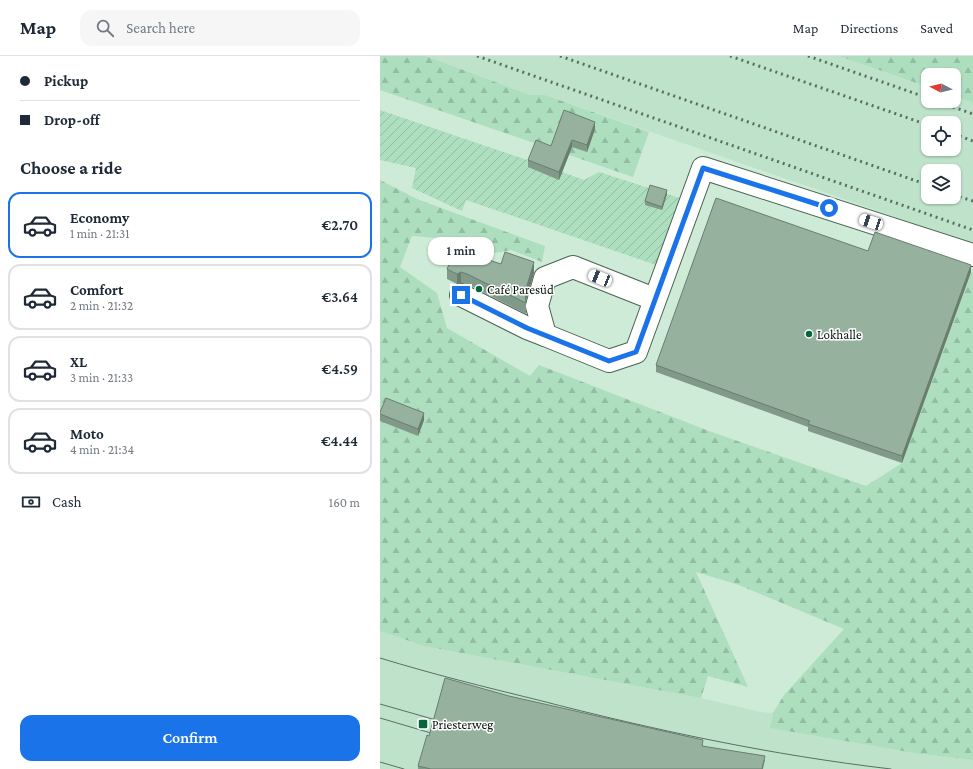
<!DOCTYPE html>
<html lang="en">
<head>
<meta charset="utf-8">
<style>
  body { margin:0; font-family:"Crimson Pro",serif; background:#f6f6f7; color:#1f2937; height:100vh; display:flex; flex-direction:column; font-size:15px; white-space:nowrap }
  * { box-sizing:border-box; margin:0 }
  p { font-size:13px; color:#747a83 }
  .icon { flex:none; width:22px; height:22px; fill:none; stroke:currentColor; stroke-width:2; stroke-linecap:round; stroke-linejoin:round }
  .map { position:relative; flex:1; overflow:hidden }
  .drawer { display:flex; flex-direction:column; background:#fff; width:380px }
  .drawer>* { flex:none }
  .banner { display:grid; align-content:center; height:88px; padding:0 20px; background:#fff }
  .needle { width:26px; rotate:277deg }
  .fabs { position:absolute; left:541px; top:12px; display:grid; gap:8px }
  .fabs a { display:grid; place-items:center; width:40px; height:40px; border-radius:8px; background:#fff; box-shadow:0 1px 3px #0004; font-size:20px }
  .end { position:absolute; width:18px; height:18px; margin:-9px; border:5px solid #1a73e8; background:#fff; box-shadow:0 0 0 2px #fff }
  .from { border-radius:50% }
  .bubble { position:absolute; height:28px; border-radius:12px; background:#fff; box-shadow:0 1px 3px #0004; font-size:13px; font-weight:600; line-height:28px; text-align:center }
  .car { position:absolute; width:12px; height:24px; margin:-12px -6px; border-radius:5px; box-shadow:0 0 3px 1px #0007; background:linear-gradient(#fff 24%,#345 0 40%,#fff 0 76%,#345 0 86%,#fff 0) }
  .banner b { display:flex; align-items:center; gap:14px; height:38px; font-size:15px }
  .banner b+b { border-top:1px solid #e0e1e3 }
  .banner i { width:10px; height:10px; background:#1f2937 }
  ul { padding:0; list-style:none }
  li { display:flex; align-items:center; gap:12px; height:66px; margin:0 8px 6px; padding:0 12px; border:2px solid #e0e1e3; border-radius:12px }
  li div { flex:1 }
  li b { display:block; font-size:15px }
  li em { font-style:normal; font-weight:600 }
  li.selected { border-color:#1a73e8 }
  li>.icon { width:36px; height:36px; stroke-width:1.5 }
  h2 { padding:0 20px; font-size:18px; line-height:48px }
  .pay { display:flex; align-items:center; gap:10px; height:44px; padding:0 20px; font-size:15px }
  .pay p { margin-inline-start:auto }
  .primary-button { display:flex; gap:8px; margin-top:auto; padding:8px 20px }
  .primary-button a { flex:1; height:46px; border-radius:12px; background:#1a73e8; color:#fff; font-size:16px; font-weight:600; line-height:46px; text-align:center }
  header { display:flex; align-items:center; gap:24px; box-sizing:border-box; height:56px; padding:0 20px; background:#fff; border-bottom:1px solid #e0e1e3 }
  header strong { font-size:19px }
  nav { display:flex; gap:22px; margin-inline-start:auto; font-size:14px }
  .search { width:280px; height:36px; background:#f6f6f7; display:flex; align-items:center; gap:10px; box-sizing:border-box; padding:0 14px; border-radius:12px; color:#747a83; font-size:15px }
  main { display:flex; flex:1; min-height:0 }
  .map>svg:first-child { display:block }
  .built { fill:#bee2ca; fill-rule:evenodd }
  .forest { fill:url(#forest-firs) }
  .garden { fill:url(#garden-furrows) }
  .lines { fill:none; stroke-linecap:round; stroke-linejoin:round }
  .minor-casing { stroke:#496352; stroke-width:24 }
  .minor { stroke:#fff; stroke-width:22 }
  .tram { stroke:#5c6e62; stroke-width:1 }
  .rail { stroke:#5c6e62; stroke-width:3; stroke-dasharray:2 4; stroke-linecap:butt }
  .wall { fill:#819989 }
  .shaded-wall { fill:#697d6f }
  .building { fill:#96b29f; stroke:#697d6f }
  .route { stroke:#1a73e8; stroke-width:5 }
  .poi-dot { fill:#04673c; stroke:#fff; stroke-width:1.5 }
  .labels { text-anchor:middle; dominant-baseline:central; stroke-width:3; stroke-linejoin:round; paint-order:stroke }
  .poi-label { font-size:13px; fill:#08120c; stroke:#fff; text-anchor:start }
</style>
</head>
<body>
<header>
<strong>Map</strong>
<div class="search"><svg class="icon" aria-label="search" viewBox="0 0 24 24"><circle cx="10" cy="10" r="6"/><path d="M15 15l6 6"/></svg>Search here</div>
<nav><a>Map</a><a>Directions</a><a>Saved</a></nav>
</header>
<main>
<section class="drawer">
<div class="banner">
<b><i class="from"></i>Pickup</b>
<b><i></i>Drop-off</b>
</div>
<h2>Choose a ride</h2>
<ul>
<li class="selected"><svg class="icon" aria-label="car" viewBox="0 0 24 24"><path d="M5 17H2v-5l4-1 3-4h7l3 4 3 1v5h-3M9 17h6M6 11h13"/><circle cx="7" cy="17" r="2"/><circle cx="17" cy="17" r="2"/></svg><div><b>Economy</b><p>1 min · 21:31</p></div><em>€2.70</em></li>
<li><svg class="icon" aria-label="car" viewBox="0 0 24 24"><path d="M5 17H2v-5l4-1 3-4h7l3 4 3 1v5h-3M9 17h6M6 11h13"/><circle cx="7" cy="17" r="2"/><circle cx="17" cy="17" r="2"/></svg><div><b>Comfort</b><p>2 min · 21:32</p></div><em>€3.64</em></li>
<li><svg class="icon" aria-label="car" viewBox="0 0 24 24"><path d="M5 17H2v-5l4-1 3-4h7l3 4 3 1v5h-3M9 17h6M6 11h13"/><circle cx="7" cy="17" r="2"/><circle cx="17" cy="17" r="2"/></svg><div><b>XL</b><p>3 min · 21:33</p></div><em>€4.59</em></li>
<li><svg class="icon" aria-label="car" viewBox="0 0 24 24"><path d="M5 17H2v-5l4-1 3-4h7l3 4 3 1v5h-3M9 17h6M6 11h13"/><circle cx="7" cy="17" r="2"/><circle cx="17" cy="17" r="2"/></svg><div><b>Moto</b><p>4 min · 21:34</p></div><em>€4.44</em></li>
</ul>
<div class="pay"><svg class="icon" aria-label="cash" viewBox="0 0 24 24"><path d="M3 7h18v10H3z"/><circle cx="12" cy="12" r="2"/></svg>Cash<p>160 m</p></div>
<div class="primary-button"><a>Confirm</a></div>
</section>
<div class="map">
<svg width="593" height="713" viewBox="0 0 593 713">
  <defs>
    <pattern id="forest-firs" width="22" height="20" patternUnits="userSpaceOnUse"><rect width="22" height="20" fill="#addebe"/><path d="M5 1l3.5 6h-7zM16 11l3.5 6h-7z" fill="#93bda2"/></pattern>
    <pattern id="garden-furrows" width="10" height="10" patternUnits="userSpaceOnUse"><rect width="10" height="10" fill="#addebe"/><path d="M-1 1l2-2M0 10L10 0M9 11l2-2" fill="none" stroke="#93bda2"/></pattern>
  </defs>
  <rect width="100%" height="100%" fill="#ceebd7"/>
  <g class="built">
    <path d="M46,0H459L548,31V45H574V40L593,47V188L165,39H150ZM548,67H574V93H548ZM548,115H574V141H548Z"/>
    <path d="M0,575L44,590L321,642L380,656L393,657L390,672L540,698L593,704V713H0Z"/>
  </g>
  <g class="forest">
    <path d="M0,0H46L150,39H165L269,76L253,121L0,34Z"/>
    <path d="M459,0H593V47L574,40V19H548V31Z"/>
    <path d="M0,124L37,143L165,190L162,206L131,194L108,198L57,182L32,180L20,211L57,237L67,272L150,320L159,309L329,375L486,430L522,407L591,216L593,217V704L540,698L390,672L393,657L404,639L464,573L359,529L316,516L368,631L328,620L321,642L44,590L0,575Z"/>
  </g>
  <path class="garden" d="M0,54L150,105L156,91L187,104L182,116L204,124L219,116L303,143L279,210L86,144L82,155L32,132L36,112L0,104Z"/>
  <g class="lines">
    <defs>
      <g id="minor">
        <path d="M81,239L147,272L165,279"/>
        <path d="M274,243L193,211L165,222L157,250L165,279L229,305L256,296L323,112L593,199"/>
      </g>
    </defs>
    <use href="#minor" class="minor-casing"/>
    <use href="#minor" class="minor"/>
    <g class="tram">
      <path d="M0,602C52,618 105,631 158,644C274,674 391,699 511,713"/>
      <path d="M0,648L63,666"/>
      <path d="M0,662L61,680"/>
      <path d="M0,706L24,713"/>
    </g>
    <g class="rail">
      <path d="M97,0L593,174"/>
      <path d="M180,0L548,129"/>
      <path d="M350,0L548,69"/>
      <path d="M428,0L548,42"/>
      <path d="M556,45L593,58"/>
      <path d="M574,78L593,85"/>
      <path d="M574,139L593,145"/>
    </g>
  </g>
  <g class="wall">
    <path d="M215,73L207,96L192,91L179,124L148,111V104L171,90Z"/>
    <path d="M287,138L282,154L265,149V145Z"/>
    <path d="M488,195L591,216L522,407L428,375V371L276,316V309Z"/>
    <path d="M121,208L154,217L146,244V258L87,228L81,227L77,228L67,223V213Z"/>
    <path d="M0,356L44,364L38,380L0,365Z"/>
    <path d="M129,640L323,688L322,690L385,704L383,713H38V710L49,680Z"/>
  </g>
  <g class="shaded-wall">
    <path d="M215,66V73L207,96V89Z"/>
    <path d="M192,84V91L179,124V116Z"/>
    <path d="M287,134V138L282,154V151Z"/>
    <path d="M154,206V217L145,247V236Z"/>
    <path d="M591,209V216L522,407V400Z"/>
    <path d="M81,216V227L77,228V218Z"/>
    <path d="M44,357V364L38,380V373Z"/>
  </g>
  <g class="building">
    <path d="M184,54L215,66L207,89L192,84L179,116L148,104L156,84L171,90Z"/>
    <path d="M270,129L287,134L282,151L265,145Z"/>
    <path d="M336,142L488,195L495,176L591,209L522,400L428,368L430,365L276,309Z"/>
    <path d="M76,193L121,208L125,196L154,206L145,236L146,247L87,218L81,216L77,218L67,213Z"/>
    <path d="M6,342L44,357L38,373L0,358V356Z"/>
    <path d="M65,622L129,640L323,684L322,690L385,700L382,713H51L38,710L47,679L49,680Z"/>
  </g>
  <g class="lines">
    <path class="route" d="M81,239L147,272L229,305L256,296L323,112L449,152"/>
  </g>
  <g class="poi-dot">
    <circle cx="99" cy="233" r="4"/>
    <circle cx="429" cy="278" r="4"/>
    <rect x="38" y="663" width="10" height="10" rx="2"/>
  </g>
  <g class="labels">
    <g class="poi-label">
      <text x="107" y="233">Café Paresüd</text>
      <text x="437" y="278">Lokhalle</text>
      <text x="52" y="668">Priesterweg</text>
    </g>
  </g>
</svg>
<div class="fabs">
<a><svg class="needle" viewBox="-14 -14 28 28"><path d="M0-13l5 13h-10z" fill="#e53935"/><path d="M0 13l5-13h-10z" fill="#747a83"/></svg></a>
<a><svg class="icon" aria-label="locate" viewBox="0 0 24 24"><circle cx="12" cy="12" r="6"/><path d="M12 2v4M12 18v4M2 12h4M18 12h4"/></svg></a>
<a><svg class="icon" aria-label="layers" viewBox="0 0 24 24"><path d="M12 4l9 5-9 5-9-5zM3 14l9 5 9-5"/></svg></a>
</div>
<i class="end from" style="left:449px;top:152px"></i>
<i class="end" style="left:81px;top:239px"></i>
<div class="bubble" style="left:48px;top:181px;width:66px">1 min</div>
<i class="car" style="left:491px;top:166px;rotate:288deg"></i>
<i class="car" style="left:220px;top:222px;rotate:292deg"></i>
</div>
</main>
</body>
</html>
